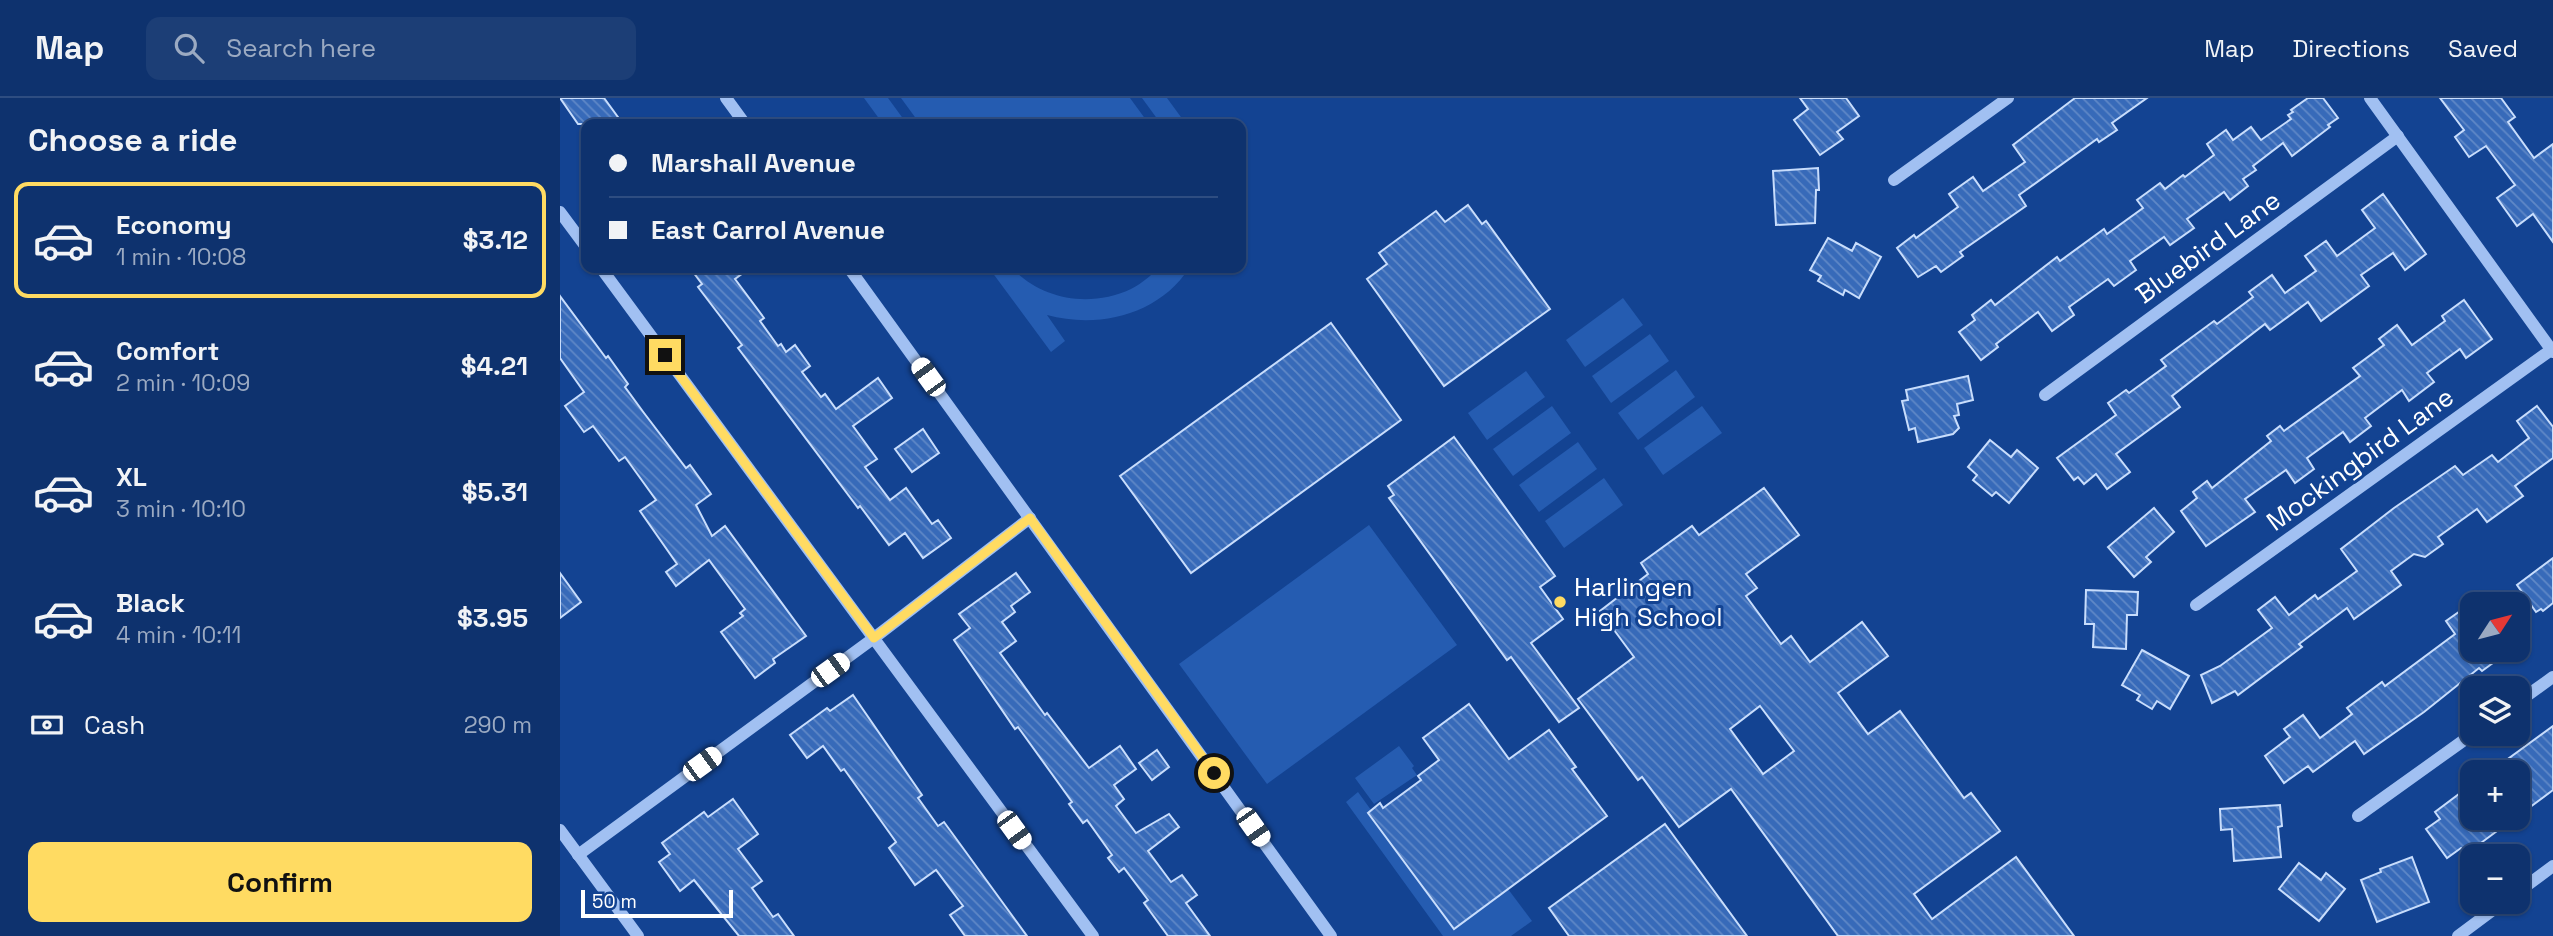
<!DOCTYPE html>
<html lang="en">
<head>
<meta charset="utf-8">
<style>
  body { margin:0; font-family:"Space Grotesk",sans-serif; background:#1c3e76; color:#f1f3f6; height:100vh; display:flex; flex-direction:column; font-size:26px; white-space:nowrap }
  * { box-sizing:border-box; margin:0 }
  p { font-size:23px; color:#9baac2 }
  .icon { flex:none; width:38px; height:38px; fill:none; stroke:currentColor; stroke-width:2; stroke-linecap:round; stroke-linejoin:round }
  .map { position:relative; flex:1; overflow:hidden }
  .side { display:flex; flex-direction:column; background:#0e326e; width:560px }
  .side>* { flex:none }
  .guide { position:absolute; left:21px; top:21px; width:665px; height:154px; border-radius:14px; box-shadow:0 2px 5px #0004,0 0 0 2px #2e4d81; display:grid; align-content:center; height:154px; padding:0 28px; background:#0e326e }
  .needle { width:46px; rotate:54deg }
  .buttons { position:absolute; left:1900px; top:494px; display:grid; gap:14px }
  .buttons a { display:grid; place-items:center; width:70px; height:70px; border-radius:14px; background:#0e326e; box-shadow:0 2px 5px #0004,0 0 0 2px #2e4d81; font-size:35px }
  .scale { position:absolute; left:21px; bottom:18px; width:152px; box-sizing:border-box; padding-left:7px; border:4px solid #fff; border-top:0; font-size:19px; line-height:24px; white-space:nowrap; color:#fff; -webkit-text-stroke:5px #134392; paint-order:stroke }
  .end { position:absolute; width:32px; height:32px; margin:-16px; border:9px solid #ffdb62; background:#111; box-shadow:0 0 0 4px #111 }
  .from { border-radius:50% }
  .car { position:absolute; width:21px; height:42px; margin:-21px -10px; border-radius:9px; box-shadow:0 0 5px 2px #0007; background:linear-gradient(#fff 24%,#345 0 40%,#fff 0 76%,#345 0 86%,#fff 0) }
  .guide b { display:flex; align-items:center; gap:24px; height:66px; font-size:26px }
  .guide b+b { border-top:2px solid #2e4d81 }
  .guide i { width:18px; height:18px; background:#f1f3f6 }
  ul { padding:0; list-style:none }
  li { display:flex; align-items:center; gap:21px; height:116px; margin:0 14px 10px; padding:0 14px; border:4px solid transparent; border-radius:14px }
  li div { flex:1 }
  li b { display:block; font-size:26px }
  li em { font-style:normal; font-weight:600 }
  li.current { border-color:#ffdb62 }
  li>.icon { width:63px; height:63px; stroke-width:1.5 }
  h2 { padding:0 28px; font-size:32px; line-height:84px }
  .pay { display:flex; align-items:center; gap:18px; height:77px; padding:0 28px; font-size:26px }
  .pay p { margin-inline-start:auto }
  .cta { display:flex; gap:14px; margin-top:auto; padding:14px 28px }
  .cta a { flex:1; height:80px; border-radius:14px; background:#ffdb62; color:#111; font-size:28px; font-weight:600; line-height:80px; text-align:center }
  header { display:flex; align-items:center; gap:42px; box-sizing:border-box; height:98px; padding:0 35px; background:#0e326e; border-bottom:2px solid #2e4d81 }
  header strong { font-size:33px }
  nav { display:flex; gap:38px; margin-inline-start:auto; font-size:24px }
  .search { width:490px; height:63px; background:#1c3e76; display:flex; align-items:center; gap:18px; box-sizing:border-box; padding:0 24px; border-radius:14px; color:#9baac2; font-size:26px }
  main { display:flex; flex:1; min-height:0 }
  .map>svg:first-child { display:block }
  .green { fill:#255cb1 }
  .building { fill:url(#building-back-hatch); stroke:#c8ddfc; stroke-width:2; fill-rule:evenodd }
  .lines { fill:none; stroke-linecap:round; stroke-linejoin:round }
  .minor { stroke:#a1c0f2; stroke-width:12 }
  .route { stroke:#ffdb62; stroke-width:9 }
  .poi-dot { fill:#ffdb62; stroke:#134392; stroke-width:2.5 }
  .labels { text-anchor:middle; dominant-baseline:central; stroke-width:6; stroke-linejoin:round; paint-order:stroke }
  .street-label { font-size:26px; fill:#fff; stroke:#134392 }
  .poi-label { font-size:26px; fill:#fff; stroke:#134392; text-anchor:start }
</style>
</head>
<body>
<header>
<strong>Map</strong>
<div class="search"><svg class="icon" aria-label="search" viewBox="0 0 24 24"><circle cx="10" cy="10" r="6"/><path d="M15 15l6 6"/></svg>Search here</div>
<nav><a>Map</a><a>Directions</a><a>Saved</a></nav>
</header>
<main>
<section class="side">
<h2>Choose a ride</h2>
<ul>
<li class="current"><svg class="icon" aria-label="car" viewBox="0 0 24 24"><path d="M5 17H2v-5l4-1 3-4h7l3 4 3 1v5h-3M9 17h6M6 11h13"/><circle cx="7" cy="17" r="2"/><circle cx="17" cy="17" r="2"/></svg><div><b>Economy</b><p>1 min · 10:08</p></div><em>$3.12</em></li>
<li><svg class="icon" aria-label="car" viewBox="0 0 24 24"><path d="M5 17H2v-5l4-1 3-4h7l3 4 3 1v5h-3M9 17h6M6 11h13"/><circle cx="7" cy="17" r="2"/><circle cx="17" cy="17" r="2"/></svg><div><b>Comfort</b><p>2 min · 10:09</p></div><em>$4.21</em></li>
<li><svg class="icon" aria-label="car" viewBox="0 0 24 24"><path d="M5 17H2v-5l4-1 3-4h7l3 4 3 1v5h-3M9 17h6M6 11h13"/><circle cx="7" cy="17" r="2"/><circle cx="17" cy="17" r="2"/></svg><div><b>XL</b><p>3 min · 10:10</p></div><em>$5.31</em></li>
<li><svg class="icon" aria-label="car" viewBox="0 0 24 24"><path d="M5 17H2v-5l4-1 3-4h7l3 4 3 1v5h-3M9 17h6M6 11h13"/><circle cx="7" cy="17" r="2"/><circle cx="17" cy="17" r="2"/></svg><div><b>Black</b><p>4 min · 10:11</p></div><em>$3.95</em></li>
</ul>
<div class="pay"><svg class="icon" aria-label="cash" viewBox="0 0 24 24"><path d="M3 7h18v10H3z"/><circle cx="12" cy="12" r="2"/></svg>Cash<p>290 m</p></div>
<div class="cta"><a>Confirm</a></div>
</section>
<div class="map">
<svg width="1993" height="838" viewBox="0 0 1993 838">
  <defs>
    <pattern id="building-back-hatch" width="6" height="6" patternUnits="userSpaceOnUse" patternTransform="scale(1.75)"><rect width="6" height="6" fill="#376ab9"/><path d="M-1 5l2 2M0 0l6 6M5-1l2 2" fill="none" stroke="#5f88c7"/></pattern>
  </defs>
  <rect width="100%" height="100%" fill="#134392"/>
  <g class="green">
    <path d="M304,0H328L347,26H323Z"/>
    <path d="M341,0H570L589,26H360Z"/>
    <path d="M582,0H607L626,26H601Z"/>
    <path d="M429,170H452C482,202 530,210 571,191C582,186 593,174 602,170C608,167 622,170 629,170C599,217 538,231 487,217L505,243L491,254Z"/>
    <path d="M1063,200L1083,227L1025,269L1006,242Z"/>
    <path d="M1090,236L1109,263L1051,305L1032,278Z"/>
    <path d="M1116,272L1135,299L1078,342L1058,315Z"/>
    <path d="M966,273L985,299L927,342L908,315Z"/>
    <path d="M992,308L1011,335L953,378L933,351Z"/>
    <path d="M1142,308L1162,335L1103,377L1084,350Z"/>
    <path d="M1018,344L1037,371L979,414L959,387Z"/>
    <path d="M1044,380L1063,407L1004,450L985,423Z"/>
    <path d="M809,427L897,547L707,686L619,566Z"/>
    <path d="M839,648L854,668L852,670L857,677L814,706L795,680Z"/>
    <path d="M798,694L811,712L808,715L894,831L948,791L972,823L951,838H883L786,704Z"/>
  </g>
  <g class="building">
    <path d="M0,0H44L63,26H18Z"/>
    <path d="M1240,0H1286L1299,18L1277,34L1283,41L1260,57L1234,22L1248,11Z"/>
    <path d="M1515,0H1587L1552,25L1557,32L1539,44L1537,41L1459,97L1466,108L1400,154L1403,158L1381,174L1376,168L1358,179L1337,150L1354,137L1356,140L1398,109L1389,96L1413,79L1423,93L1465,64L1453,47Z"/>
    <path d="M1748,0H1763L1778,20L1768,27L1770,29L1732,58L1723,45L1693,68L1696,72L1683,81L1688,88L1670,102L1664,94L1627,121L1634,130L1610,147L1604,139L1570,163L1576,172L1554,188L1548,181L1509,209L1514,217L1492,233L1478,214L1436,246L1438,249L1421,262L1399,234L1415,222L1412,217L1431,202L1435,207L1497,159L1500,163L1544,131L1547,136L1583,110L1577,102L1600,85L1605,91L1623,77L1625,79L1654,57L1647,46L1666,32L1673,42L1691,29L1701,42L1731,21L1728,17L1733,14L1731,12Z"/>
    <path d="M1880,0H1941L1955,19L1948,24L1974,60L1993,46V144L1973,116L1957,128L1937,100L1955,87L1926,48L1909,59L1895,39L1904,32Z"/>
    <path d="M1258,70L1259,92H1256L1255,125L1216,127L1213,73Z"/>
    <path d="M1823,96L1866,156L1845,172L1833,155L1801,177L1809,188L1761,223L1748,204L1710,232L1705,226L1612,298L1620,309L1556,356L1570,374L1547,391L1536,376L1524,386L1518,379L1514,382L1497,360L1556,317L1548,305L1566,292L1569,295L1606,268L1601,262L1654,223L1657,226L1693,199L1689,194L1712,177L1725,195L1756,173L1745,158L1766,143L1777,158L1815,130L1802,112Z"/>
    <path d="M908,107L922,126L926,123L990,211L884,288L807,181L827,166L819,155L876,113L885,124Z"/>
    <path d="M1268,140L1292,153L1296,145L1321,159L1299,200L1285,192L1283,197L1258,183L1261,178L1250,172Z"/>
    <path d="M130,170H190L175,181L204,220L200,223L218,248L221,246L226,254L235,247L250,268L242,274L261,299L265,296L276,311L318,280L332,300L293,328L317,361L305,369L330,402L346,390L372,426L378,422L391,440L363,460L345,435L329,447L300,408L298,410L178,250L182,247L138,189L142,186Z"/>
    <path d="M0,198L46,260L48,258L68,286L65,289L84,315L126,370L130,367L151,396L136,407L152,438L165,428L246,538L213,561L215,565L195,580L161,534L183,518L180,515L185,511L149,462L116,488L106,474L117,466L80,413L96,402L65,359L59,363L33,328L24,334L5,308L24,294L0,260Z"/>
    <path d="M1904,202L1932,241L1906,260L1900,251L1867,275L1874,284L1849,303L1842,292L1805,320L1811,328L1790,344L1783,334L1747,360L1754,371L1735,385L1726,372L1685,401L1695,414L1646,448L1621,413L1637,400L1633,394L1647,383L1652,390L1711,343L1707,338L1720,328L1724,333L1800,278L1793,270L1824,247L1819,241L1837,227L1852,247L1885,223L1882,218Z"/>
    <path d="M771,225L841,322L631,475L560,378Z"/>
    <path d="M1408,278L1413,302L1397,306L1399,317L1394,318L1399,330L1393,336L1358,344L1355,330L1349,332L1342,303L1348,302L1346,292Z"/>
    <path d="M1977,308L1993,329V360L1955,388L1963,398L1927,424L1917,411L1878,439L1883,446L1865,459L1854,456L1831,473L1841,487L1794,521L1787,510L1739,546L1742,549L1678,597L1675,593L1652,605L1641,577L1660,568L1712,530L1698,512L1715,499L1729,517L1755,497L1758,501L1797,473L1781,451L1834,410L1895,368L1903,377L1932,357L1938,364L1969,340L1957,323Z"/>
    <path d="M363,331L379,355L352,374L335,351Z"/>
    <path d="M894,339L995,478L980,489L1003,521L971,545L1019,610L999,624L951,559L947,562L829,400L834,397L828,388Z"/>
    <path d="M1430,342L1451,359L1457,352L1478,370L1449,405L1436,394L1432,398L1413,382L1417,377L1408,369Z"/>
    <path d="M1204,390L1239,437L1186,476L1197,490L1186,498L1221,546L1231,538L1250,564L1302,524L1328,558L1278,595L1308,636L1340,613L1404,700L1411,695L1440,733L1354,796L1372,821L1456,759L1514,838H1278L1171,691L1119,729L1082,679L1078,682L1018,601L1074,559L1040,513L1088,476L1081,465L1132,428L1139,437ZM1200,608L1234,653L1203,676L1170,631Z"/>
    <path d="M1594,410L1614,434L1586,459L1591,464L1574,479L1548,449Z"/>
    <path d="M1993,460V505L1983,513L1981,511L1976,514L1957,487Z"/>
    <path d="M0,475L21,504L0,520Z"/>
    <path d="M456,475L470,494L451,508L455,514L442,524L456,543L440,555L485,617L487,615L529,670L560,648L576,671L554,687L564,701L556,708L576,735L609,716L619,729L588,753L611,784L622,777L637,797L626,805L650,838H608L584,805L588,802L564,770L559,774L548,760L552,757L527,722L523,725L509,706L512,704L502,690L458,629L455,631L394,542L410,530L399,516Z"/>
    <path d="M1526,492L1578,494L1577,517H1567L1566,551L1533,549L1534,526H1525Z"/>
    <path d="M1913,504V551H1952L1922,573L1919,570L1864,614L1804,656L1795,643L1753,674L1748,668L1724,685L1705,658L1730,639L1724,631L1743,617L1760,640L1792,616L1787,610L1822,584L1825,588L1895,536L1886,523Z"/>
    <path d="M1582,552L1629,578L1610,611L1597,603L1592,611L1577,602L1580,597L1562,587Z"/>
    <path d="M293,597L362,697L358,700L378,728L384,724L467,838H405L390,817L403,808L376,772L355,787L329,750L336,744L284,671L281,673L263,648L247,660L230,637L267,610L270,613Z"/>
    <path d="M909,606L949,661L989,632L1016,669L1012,671L1047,718L894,831L808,715L820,705L823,710L861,682L858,678L879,662L863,640Z"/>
    <path d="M1993,628V692L1958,718V674H1930Z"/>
    <path d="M597,652L609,669L592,682L579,665Z"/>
    <path d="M1899,696L1913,716V719H1956L1906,756L1901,750L1887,760L1866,731L1880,721L1875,714Z"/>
    <path d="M173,701L198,736L178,751L202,783L192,790L213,819L218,816L234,838H179L134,782L120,793L99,764L110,756L102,745L144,714L148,719Z"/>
    <path d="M1720,707L1722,728L1718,729L1721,759L1674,763L1672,731L1661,732L1660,711Z"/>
    <path d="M1105,726L1187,838H1009L989,810Z"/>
    <path d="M1852,759L1869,804L1817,824L1801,782L1821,774L1820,771Z"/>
    <path d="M1739,765L1761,782L1766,775L1785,791L1759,823L1719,791Z"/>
  </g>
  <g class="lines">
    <g class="minor">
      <path d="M166,0L185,26"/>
      <path d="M1810,0L1993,254"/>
      <path d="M1334,82L1448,0"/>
      <path d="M0,114L26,149"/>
      <path d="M41,170L533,838"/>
      <path d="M289,170L771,838"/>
      <path d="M1485,297L1838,38"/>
      <path d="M1636,507L1991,252"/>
      <path d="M1958,604L1993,579"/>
      <path d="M1798,718L1914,635"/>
      <path d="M0,732L78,838"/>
      <path d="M18,757L314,540L470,420"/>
      <path d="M1958,794L1993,768"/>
      <path d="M1898,838L1945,803"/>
    </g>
  </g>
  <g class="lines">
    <path class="route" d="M105,257L314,540L470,420L654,675"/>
  </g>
  <circle class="poi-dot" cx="1000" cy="504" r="7"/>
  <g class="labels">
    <g class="street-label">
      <text transform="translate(1648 149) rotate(-36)">Bluebird Lane</text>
      <text transform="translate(1800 361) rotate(-36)">Mockingbird Lane</text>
    </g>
    <g class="poi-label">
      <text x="1014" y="489">Harlingen<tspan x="1014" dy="30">High School</tspan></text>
    </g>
  </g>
</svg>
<div class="buttons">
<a><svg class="needle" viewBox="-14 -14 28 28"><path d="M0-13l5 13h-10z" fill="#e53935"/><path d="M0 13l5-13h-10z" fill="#9baac2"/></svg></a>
<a><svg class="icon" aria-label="layers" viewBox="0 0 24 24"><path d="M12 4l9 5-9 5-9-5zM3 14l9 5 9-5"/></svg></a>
<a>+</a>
<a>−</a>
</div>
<div class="scale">50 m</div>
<i class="end from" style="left:654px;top:675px"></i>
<i class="end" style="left:105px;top:257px"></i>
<i class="car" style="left:368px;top:279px;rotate:324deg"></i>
<i class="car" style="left:270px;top:572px;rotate:54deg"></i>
<i class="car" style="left:142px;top:666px;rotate:54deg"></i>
<i class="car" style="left:693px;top:729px;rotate:145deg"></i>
<i class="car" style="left:454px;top:732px;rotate:144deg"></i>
<div class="guide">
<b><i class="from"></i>Marshall Avenue</b>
<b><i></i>East Carrol Avenue</b>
</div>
</div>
</main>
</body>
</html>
